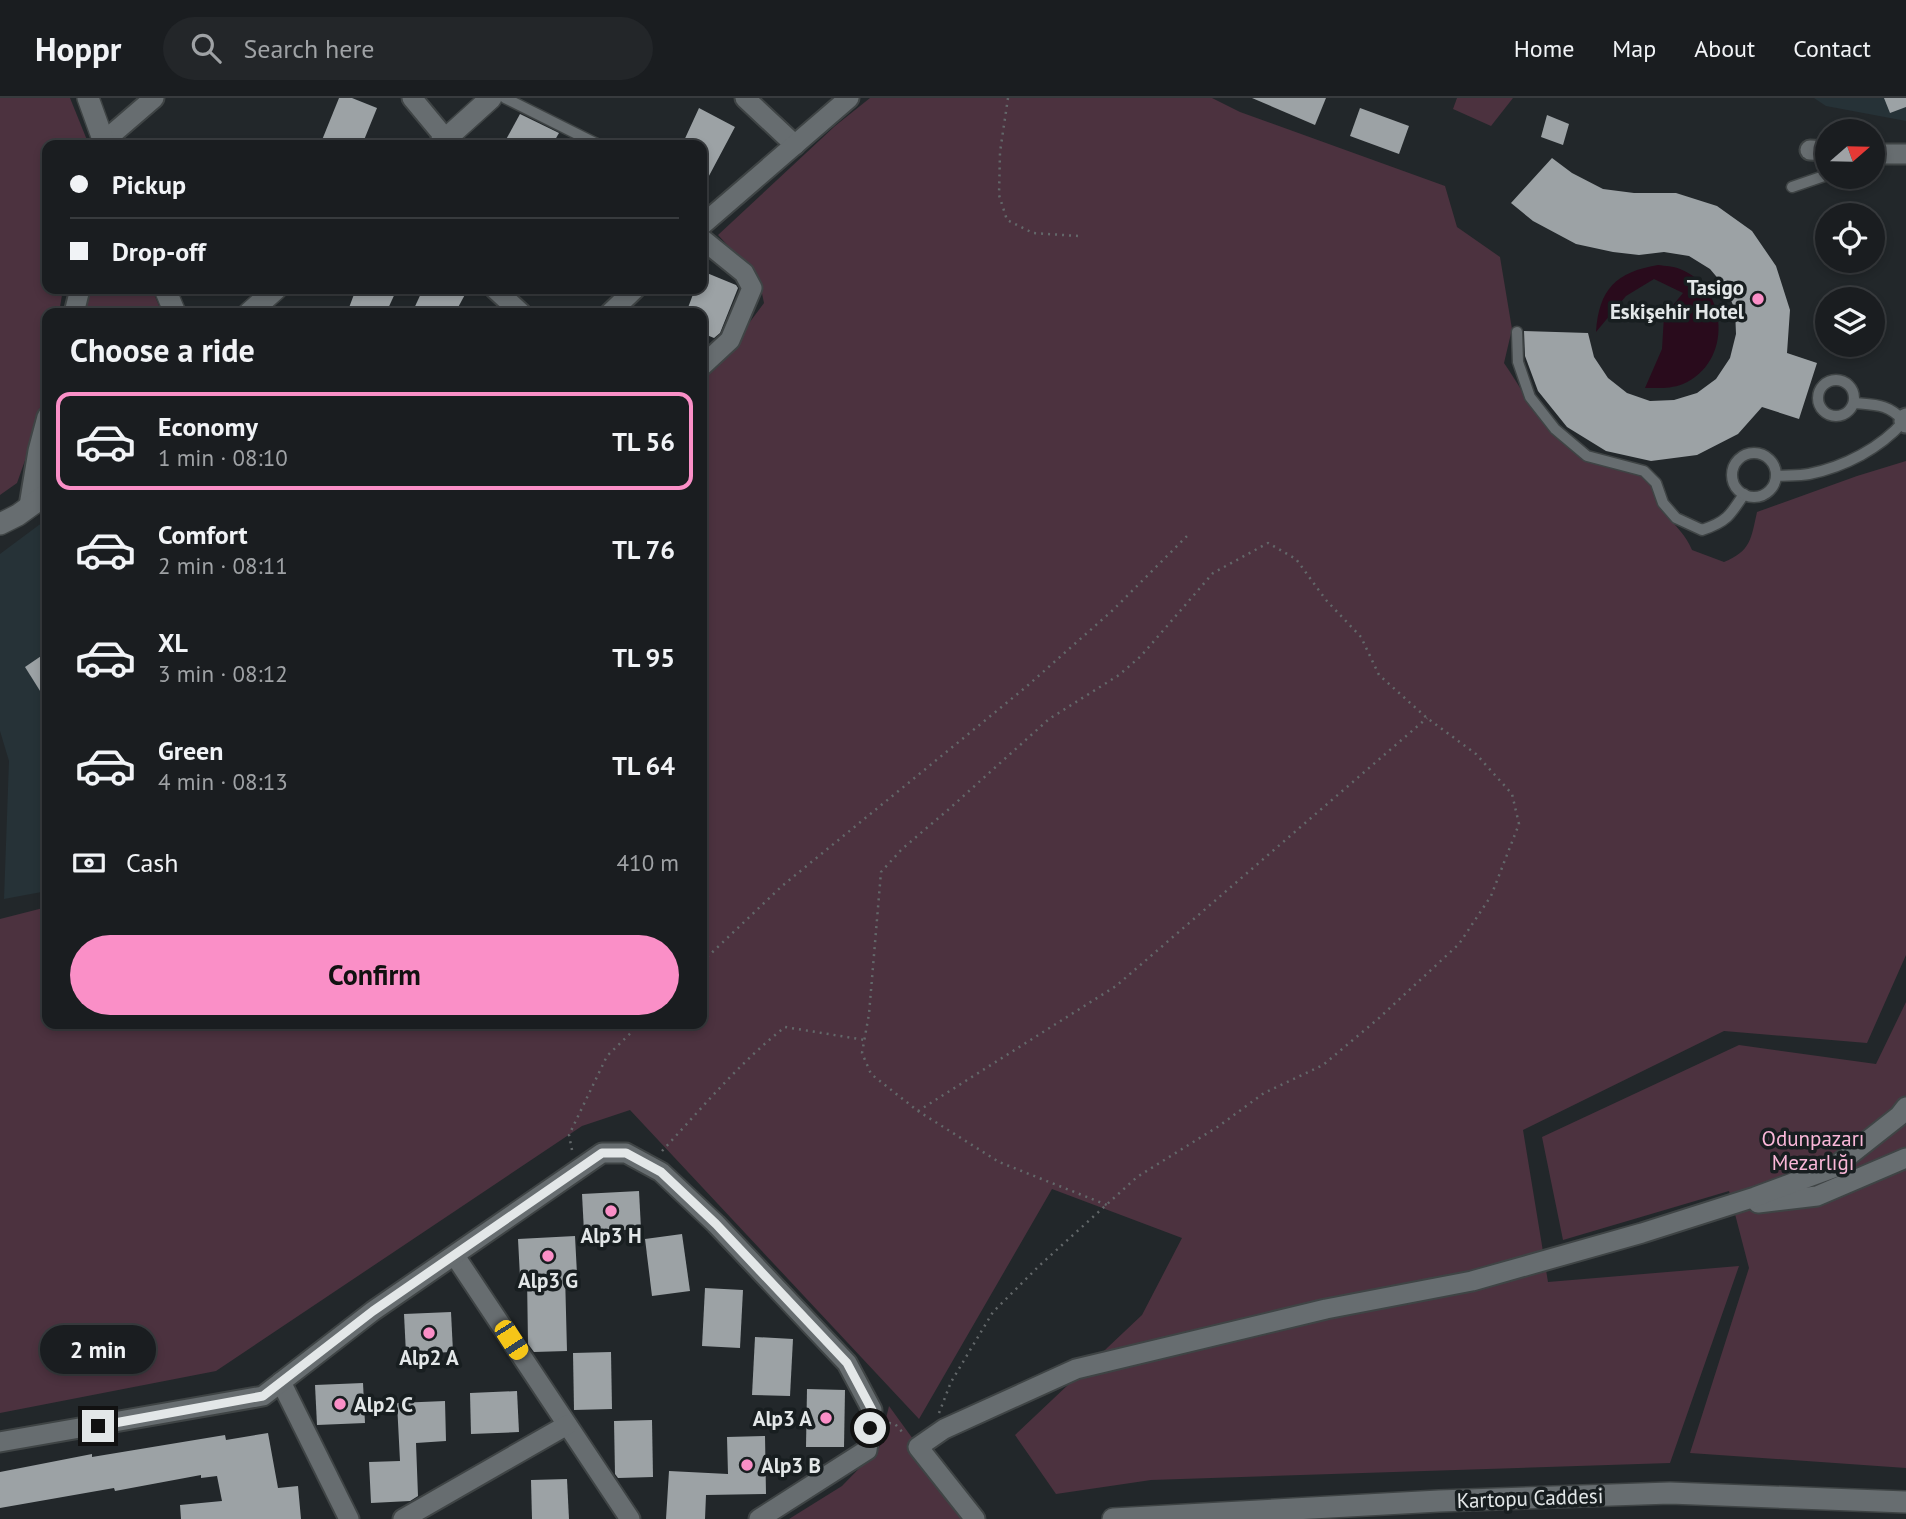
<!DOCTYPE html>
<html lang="en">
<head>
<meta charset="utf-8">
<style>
  body { margin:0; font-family:"PT Sans",sans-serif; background:#232629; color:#f1f3f6; height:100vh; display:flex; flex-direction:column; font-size:26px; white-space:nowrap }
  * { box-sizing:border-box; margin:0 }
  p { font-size:23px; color:#9fa2a5 }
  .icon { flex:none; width:38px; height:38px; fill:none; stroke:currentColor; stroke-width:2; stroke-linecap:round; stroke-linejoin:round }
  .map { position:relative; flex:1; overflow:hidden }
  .panel { position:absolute; left:42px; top:210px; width:665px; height:721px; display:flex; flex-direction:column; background:#1a1d20; border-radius:14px; box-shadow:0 4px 10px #0003,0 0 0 2px #383b3e }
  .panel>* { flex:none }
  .banner { position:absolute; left:42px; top:42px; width:665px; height:154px; border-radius:14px; box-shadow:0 4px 10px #0003,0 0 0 2px #383b3e; display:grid; align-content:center; height:154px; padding:0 28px; background:#1a1d20 }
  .needle { width:46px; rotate:70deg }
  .fabs { position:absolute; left:1815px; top:21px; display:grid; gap:14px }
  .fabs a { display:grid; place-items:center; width:70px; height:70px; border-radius:50%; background:#1a1d20; box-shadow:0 4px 10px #0003,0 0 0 2px #383b3e; font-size:35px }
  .end { position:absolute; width:32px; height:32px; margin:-16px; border:9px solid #e3e7e8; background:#111; box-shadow:0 0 0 4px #111 }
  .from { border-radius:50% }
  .bubble { position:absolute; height:49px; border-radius:24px; background:#1a1d20; box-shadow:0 4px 10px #0003,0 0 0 2px #383b3e; font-size:23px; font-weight:600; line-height:49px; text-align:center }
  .car { position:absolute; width:21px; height:42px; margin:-21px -10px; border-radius:9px; box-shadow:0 0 5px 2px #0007; background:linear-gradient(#f5c518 24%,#345 0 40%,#f5c518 0 76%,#345 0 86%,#f5c518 0) }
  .banner b { display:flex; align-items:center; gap:24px; height:66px; font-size:26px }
  .banner b+b { border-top:2px solid #383b3e }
  .banner i { width:18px; height:18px; background:#f1f3f6 }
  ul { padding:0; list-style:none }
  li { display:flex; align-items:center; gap:21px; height:98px; margin:0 14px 10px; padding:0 14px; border:4px solid transparent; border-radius:14px }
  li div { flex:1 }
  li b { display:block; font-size:26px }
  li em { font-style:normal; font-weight:600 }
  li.selected { border-color:#fa8fc7 }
  li>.icon { width:63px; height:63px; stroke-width:1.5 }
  h2 { padding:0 28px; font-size:32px; line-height:84px }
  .pay { display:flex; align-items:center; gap:18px; height:77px; padding:0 28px; font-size:26px }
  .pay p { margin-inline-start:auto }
  .button { display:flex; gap:14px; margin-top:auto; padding:14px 28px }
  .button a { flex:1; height:80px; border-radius:42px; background:#fa8fc7; color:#111; font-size:28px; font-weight:600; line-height:80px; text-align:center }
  header { display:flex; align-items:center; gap:42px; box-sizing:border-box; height:98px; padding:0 35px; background:#1a1d20; border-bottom:2px solid #383b3e }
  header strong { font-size:33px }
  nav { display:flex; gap:38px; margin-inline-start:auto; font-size:24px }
  .search { width:490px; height:63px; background:#232629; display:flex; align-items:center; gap:18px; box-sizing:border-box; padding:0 24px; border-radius:38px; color:#9fa2a5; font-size:26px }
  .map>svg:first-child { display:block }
  .built { fill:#263237 }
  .green { fill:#4c323f }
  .water { fill:#290b1c }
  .building { fill:#9ca2a5 }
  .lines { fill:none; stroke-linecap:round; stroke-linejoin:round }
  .service-casing { stroke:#3f4445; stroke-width:13 }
  .minor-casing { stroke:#3f4445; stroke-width:23 }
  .tertiary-casing { stroke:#3f4445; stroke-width:24 }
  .secondary-casing { stroke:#3f4445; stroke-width:24 }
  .path { stroke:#63686a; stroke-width:2.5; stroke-dasharray:2 5; stroke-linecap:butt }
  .service { stroke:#676d70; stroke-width:10 }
  .minor { stroke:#676d70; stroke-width:19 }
  .tertiary { stroke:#676d70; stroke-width:21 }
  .secondary { stroke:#676d70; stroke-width:21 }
  .route { stroke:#e3e7e8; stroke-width:9 }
  .poi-dot { fill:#fa8fc7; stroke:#181e20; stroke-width:2.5 }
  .labels { text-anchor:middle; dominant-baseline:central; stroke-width:7; stroke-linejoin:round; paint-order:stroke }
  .poi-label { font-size:21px; font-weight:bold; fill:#e3e7e8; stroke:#181e20 }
  .park-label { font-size:21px; fill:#fab7d8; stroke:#181e20 }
  .street-label { font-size:21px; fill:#e3e7e8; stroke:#181e20 }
</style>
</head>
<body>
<header>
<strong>Hoppr</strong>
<div class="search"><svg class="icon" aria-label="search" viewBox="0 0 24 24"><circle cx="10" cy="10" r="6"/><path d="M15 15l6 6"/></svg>Search here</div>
<nav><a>Home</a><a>Map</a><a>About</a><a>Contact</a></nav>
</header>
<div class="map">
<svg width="1906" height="1421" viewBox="0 0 1906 1421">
  <rect width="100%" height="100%" fill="#22272a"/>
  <g class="built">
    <path d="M1814,0H1906V23L1826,8Z"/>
    <path d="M47,421V793L4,801L9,663L0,633V456Z"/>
  </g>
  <g class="green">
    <path d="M0,0H70L89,47H47V191H63L59,215H47V276L35,334L17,385L0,397Z"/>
    <path d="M870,0H1212L1240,14L1445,88L1457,129L1500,159L1512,231L1504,265C1523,292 1542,332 1570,350C1576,354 1582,358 1589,361C1607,368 1635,369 1648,384C1657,394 1660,407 1667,417C1676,429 1686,437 1692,452L1724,464C1751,453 1751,441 1757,414L1857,378L1906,363V857L1867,945L1724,933L1523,1032L1548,1184L1739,1168L1670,1365L1151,1382L1056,1396L1015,1337L1142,1217L1182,1140L1052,1091L919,1321L630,1012L582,1028L216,1273L0,1315V821L47,809V926H702V279L723,260L764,205L759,181L718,137L835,28Z"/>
    <path d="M1457,0H1513L1491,28L1453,11Z"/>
    <path d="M87,191H152L162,215H81Z"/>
    <path d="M1906,904V1370L1690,1355L1749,1170L1729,1093L1563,1142L1542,1039L1739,947L1876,966Z"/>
    <path d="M889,1308L971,1421H789L842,1388L879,1350Z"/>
  </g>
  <path class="water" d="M1658,167C1665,168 1673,168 1680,171C1729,190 1733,265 1683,286C1670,291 1659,290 1645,290L1662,251L1664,218L1683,195L1654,181L1626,198L1596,234C1599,191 1616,174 1658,167Z"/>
  <g class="building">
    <path d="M339,0H352L377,10L362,47H320Z"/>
    <path d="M1252,0H1326L1315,27Z"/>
    <path d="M1884,0H1906V9L1890,15Z"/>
    <path d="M699,10L735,29L702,91V47H682Z"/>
    <path d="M1360,10L1409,28L1399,56L1350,38Z"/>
    <path d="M520,16L559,35L552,47H503Z"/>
    <path d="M1547,17L1569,26L1563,47L1541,39Z"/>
    <path d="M1552,60L1572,75L1603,91L1634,95H1676L1717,108L1752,133L1776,168L1790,212L1787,255L1817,265L1799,321L1762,309L1738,336L1697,357L1651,363L1606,353L1567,329L1538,293L1525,258L1524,233L1588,235L1594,259L1608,280L1627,295L1650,303L1674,302L1697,295L1716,281L1730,260L1736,236L1735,212L1726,190L1710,171L1689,158L1664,154L1639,157L1613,154L1576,146L1533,123L1511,105Z"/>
    <path d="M702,173L736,187L738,190L720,235L714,240L702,235V215H686L695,191H702Z"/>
    <path d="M356,191H397L386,215H347Z"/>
    <path d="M423,191H468L455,215H412Z"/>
    <path d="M47,554V604L25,569Z"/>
    <path d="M639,1093L641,1131L584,1134L582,1096Z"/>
    <path d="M682,1136L690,1193L652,1198L645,1141Z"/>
    <path d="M575,1138L577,1176H565L567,1253L534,1254L528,1246L527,1179H520L518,1141Z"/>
    <path d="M705,1190L743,1192L740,1250L702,1248Z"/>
    <path d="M451,1214L453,1254L406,1256L404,1216Z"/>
    <path d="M755,1239L793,1241L790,1298L752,1297Z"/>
    <path d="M611,1254L612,1311L574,1312L573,1255Z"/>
    <path d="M363,1285L365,1325L317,1327L315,1287Z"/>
    <path d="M807,1291L845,1292L844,1349H806Z"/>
    <path d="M517,1293L519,1334L471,1336L470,1295Z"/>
    <path d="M445,1303L446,1343L416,1345L418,1398L410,1403L371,1405L369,1364L400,1363L397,1305Z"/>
    <path d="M652,1322L653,1379L618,1380L615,1376L614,1323Z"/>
    <path d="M268,1335L278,1390L298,1388L301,1421H181L180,1407L222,1403L217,1378L201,1380V1377L115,1393L114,1390L0,1410V1374L92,1356V1359L225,1337L226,1342Z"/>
    <path d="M765,1338L766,1396L706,1397L705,1421H666L669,1373L728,1376L727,1339Z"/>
    <path d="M567,1381L569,1421H532L531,1382Z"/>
  </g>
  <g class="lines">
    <defs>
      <g id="service">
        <path d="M505,0L599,47"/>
        <path d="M1792,89L1827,77"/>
        <path d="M1517,234L1518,264L1530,299L1555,331L1587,358L1644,373L1656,385L1663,405L1676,420L1702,432C1726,424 1730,418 1744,396"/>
        <circle cx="1836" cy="300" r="18"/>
        <circle cx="1754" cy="377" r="22"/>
        <path d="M1776,378C1787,377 1798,378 1809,376C1844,369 1881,350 1904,323C1888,306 1877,307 1854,305"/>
      </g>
      <g id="minor">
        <path d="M412,0L446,41"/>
        <path d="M745,0L795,47"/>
        <path d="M103,47V44L154,0"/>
        <path d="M1810,52L1827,53"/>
        <path d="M1872,56H1906"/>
        <path d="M702,127L849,0"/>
        <path d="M702,141L744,175L752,190L730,242L702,268"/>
        <path d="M495,191L521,215"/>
        <path d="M74,215L80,191"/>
        <path d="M610,215L635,191"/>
        <path d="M1906,320L1904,323L1906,325"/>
        <path d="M29,408L38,353L47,319"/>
        <path d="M1758,1105L1817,1098L1906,1060"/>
        <path d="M455,1158L630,1421"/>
        <path d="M281,1284L349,1421"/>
        <path d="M0,1344L263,1298L373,1213L602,1055H626L661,1074L716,1126L847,1265L872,1312L867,1352L759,1421"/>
        <path d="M403,1421L567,1327"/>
        <path d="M975,1421L918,1349L944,1331L1076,1271L1326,1211L1472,1183L1642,1135L1755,1099L1833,1070L1899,1018L1906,1009"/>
      </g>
      <g id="tertiary">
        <path d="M88,0L105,47"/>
        <path d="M165,191L175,215"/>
        <path d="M1113,1421L1439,1403L1670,1395L1906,1404"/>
      </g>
      <g id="secondary">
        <path d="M439,47L491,0"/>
        <path d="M249,215L276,191"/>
        <path d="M0,426L18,417L47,396"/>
      </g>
    </defs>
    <use href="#service" class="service-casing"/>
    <use href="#minor" class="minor-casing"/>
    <use href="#tertiary" class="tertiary-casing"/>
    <use href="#secondary" class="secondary-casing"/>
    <g class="path">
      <path d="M1008,0L1000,54L999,97L1007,122L1033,135L1078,138"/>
      <path d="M702,864L782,788L1026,589L1113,512L1189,436"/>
      <path d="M918,1013L1116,888L1427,620"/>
      <path d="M572,1052L569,1037L607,958L640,926"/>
      <path d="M662,1053C702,1010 739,965 785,929L865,942"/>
      <path d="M939,1315L951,1284L993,1214L1040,1167L1137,1079L1219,1028L1264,995L1323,967L1379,920L1459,846L1491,798L1519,726L1512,696L1476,656L1427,620L1379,577L1361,539L1326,502L1296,461L1268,445L1213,475L1141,558L1119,577L1049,621L949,711L902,751L881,774L869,916L862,955L871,976L918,1013L999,1064L1107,1107"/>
      <path d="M889,1325L895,1326L905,1337"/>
    </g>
    <use href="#service" class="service"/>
    <use href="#minor" class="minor"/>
    <use href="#tertiary" class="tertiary"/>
    <use href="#secondary" class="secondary"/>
  </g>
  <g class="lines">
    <path class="route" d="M98,1328L263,1298L373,1213L602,1055H626L661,1074L716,1126L847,1265L872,1312L870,1330"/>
  </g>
  <g class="poi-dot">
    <circle cx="1758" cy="201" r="7"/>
    <circle cx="611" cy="1113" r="7"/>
    <circle cx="548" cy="1158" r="7"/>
    <circle cx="429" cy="1235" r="7"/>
    <circle cx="340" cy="1306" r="7"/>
    <circle cx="826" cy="1320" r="7"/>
    <circle cx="747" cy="1367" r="7"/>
  </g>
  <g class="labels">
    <g class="poi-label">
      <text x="1744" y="189" text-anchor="end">Tasigo<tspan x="1744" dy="24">Eskişehir Hotel</tspan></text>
      <text x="611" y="1137">Alp3 H</text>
      <text x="548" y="1182">Alp3 G</text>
      <text x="429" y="1259">Alp2 A</text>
      <text x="354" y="1306" text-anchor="start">Alp2 C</text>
      <text x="812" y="1320" text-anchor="end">Alp3 A</text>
      <text x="761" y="1367" text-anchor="start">Alp3 B</text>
    </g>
    <g class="park-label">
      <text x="1813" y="1040">Odunpazarı<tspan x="1813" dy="24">Mezarlığı</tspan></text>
    </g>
    <g class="street-label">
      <text transform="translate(1530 1400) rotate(-2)">Kartopu Caddesi</text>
    </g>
  </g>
</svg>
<div class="fabs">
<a><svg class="needle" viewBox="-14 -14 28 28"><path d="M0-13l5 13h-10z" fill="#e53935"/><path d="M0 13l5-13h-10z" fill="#9fa2a5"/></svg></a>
<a><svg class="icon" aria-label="locate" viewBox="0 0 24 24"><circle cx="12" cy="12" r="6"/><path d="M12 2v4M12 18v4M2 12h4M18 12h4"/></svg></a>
<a><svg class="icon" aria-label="layers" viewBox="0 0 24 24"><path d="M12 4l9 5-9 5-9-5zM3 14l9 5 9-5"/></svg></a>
</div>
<i class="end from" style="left:870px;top:1330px"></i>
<i class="end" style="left:98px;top:1328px"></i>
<div class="bubble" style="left:40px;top:1227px;width:116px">2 min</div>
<i class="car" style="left:511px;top:1242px;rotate:147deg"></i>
<div class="banner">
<b><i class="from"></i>Pickup</b>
<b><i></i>Drop-off</b>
</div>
<section class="panel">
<h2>Choose a ride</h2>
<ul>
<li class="selected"><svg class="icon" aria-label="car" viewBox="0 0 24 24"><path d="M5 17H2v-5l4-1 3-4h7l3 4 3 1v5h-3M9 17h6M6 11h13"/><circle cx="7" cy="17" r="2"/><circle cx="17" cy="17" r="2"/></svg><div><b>Economy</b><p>1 min · 08:10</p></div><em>TL 56</em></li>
<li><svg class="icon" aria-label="car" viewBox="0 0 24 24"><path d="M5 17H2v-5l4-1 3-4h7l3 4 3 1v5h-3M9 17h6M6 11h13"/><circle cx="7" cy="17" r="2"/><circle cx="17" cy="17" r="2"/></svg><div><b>Comfort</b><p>2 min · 08:11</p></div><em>TL 76</em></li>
<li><svg class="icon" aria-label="car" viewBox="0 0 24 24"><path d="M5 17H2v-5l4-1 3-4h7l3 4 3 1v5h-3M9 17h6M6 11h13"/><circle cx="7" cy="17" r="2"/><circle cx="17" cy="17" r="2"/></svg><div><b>XL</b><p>3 min · 08:12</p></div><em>TL 95</em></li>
<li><svg class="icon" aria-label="car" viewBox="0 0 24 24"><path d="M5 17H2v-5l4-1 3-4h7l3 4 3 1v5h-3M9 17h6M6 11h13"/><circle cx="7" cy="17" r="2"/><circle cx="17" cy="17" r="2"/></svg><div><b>Green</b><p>4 min · 08:13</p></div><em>TL 64</em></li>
</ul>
<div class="pay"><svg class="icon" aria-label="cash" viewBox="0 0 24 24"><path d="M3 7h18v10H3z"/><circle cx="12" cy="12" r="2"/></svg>Cash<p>410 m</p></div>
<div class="button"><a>Confirm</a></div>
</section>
</div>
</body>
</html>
